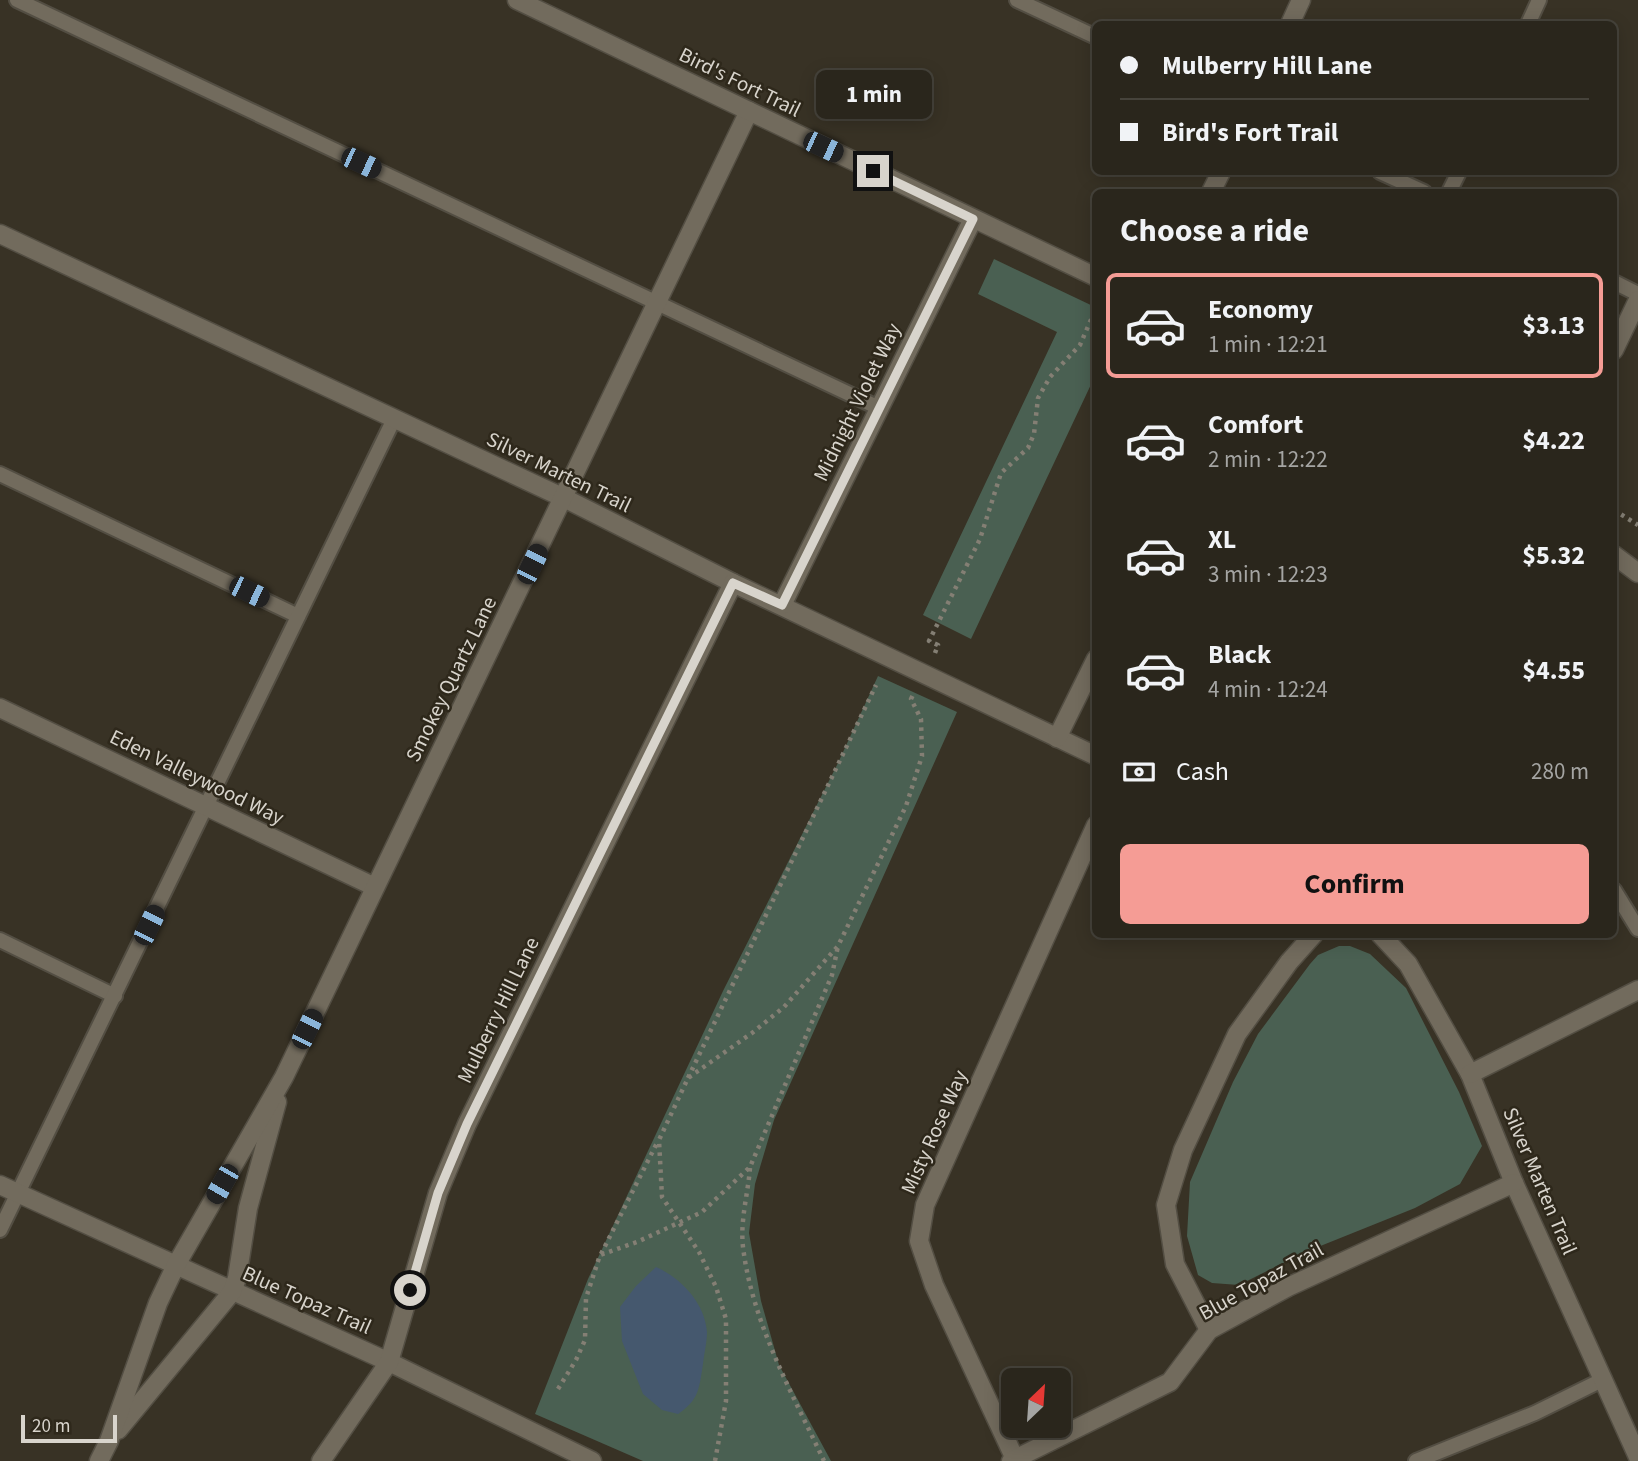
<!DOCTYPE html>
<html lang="en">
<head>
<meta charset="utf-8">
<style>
  body { margin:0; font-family:"Source Sans 3",sans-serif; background:#363229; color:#f1f3f6; height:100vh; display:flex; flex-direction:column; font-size:26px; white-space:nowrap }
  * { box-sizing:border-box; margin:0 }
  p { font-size:23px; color:#a5a5a3 }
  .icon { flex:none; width:38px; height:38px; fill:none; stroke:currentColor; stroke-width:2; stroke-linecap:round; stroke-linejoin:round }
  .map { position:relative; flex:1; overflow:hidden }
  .details { position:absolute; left:1092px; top:189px; width:525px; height:749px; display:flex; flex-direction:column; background:#2a261c; border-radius:10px; box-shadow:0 4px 18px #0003,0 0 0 2px #46433b }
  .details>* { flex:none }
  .hud { position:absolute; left:1092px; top:21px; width:525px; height:154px; border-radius:10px; box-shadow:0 4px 18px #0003,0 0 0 2px #46433b; display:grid; align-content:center; height:154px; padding:0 28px; background:#2a261c }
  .needle { width:46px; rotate:25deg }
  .buttons { position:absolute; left:1001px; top:1368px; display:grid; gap:14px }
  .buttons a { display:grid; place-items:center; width:70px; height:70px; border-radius:10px; background:#2a261c; box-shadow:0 4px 18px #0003,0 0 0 2px #46433b; font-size:35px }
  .scale { position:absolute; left:21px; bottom:18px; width:96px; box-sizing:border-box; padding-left:7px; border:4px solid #d8d4cc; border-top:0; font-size:19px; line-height:24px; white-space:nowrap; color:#d8d4cc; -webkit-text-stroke:5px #2e281b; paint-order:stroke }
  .end { position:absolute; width:32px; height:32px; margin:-16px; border:9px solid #d8d4cc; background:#111; box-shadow:0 0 0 4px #111 }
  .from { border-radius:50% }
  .bubble { position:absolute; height:49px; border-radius:10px; background:#2a261c; box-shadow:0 4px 18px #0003,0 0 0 2px #46433b; font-size:23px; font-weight:700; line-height:49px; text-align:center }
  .car { position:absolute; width:21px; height:42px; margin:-21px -10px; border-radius:9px; box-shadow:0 0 5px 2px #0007; background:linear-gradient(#222 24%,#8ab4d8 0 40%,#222 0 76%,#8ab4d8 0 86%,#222 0) }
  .hud b { display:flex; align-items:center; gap:24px; height:66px; font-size:26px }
  .hud b+b { border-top:2px solid #46433b }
  .hud i { width:18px; height:18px; background:#f1f3f6 }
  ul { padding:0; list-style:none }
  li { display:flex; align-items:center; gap:21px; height:105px; margin:0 14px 10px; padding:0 14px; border:4px solid transparent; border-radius:10px }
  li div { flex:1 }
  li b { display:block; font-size:26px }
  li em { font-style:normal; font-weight:700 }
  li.active { border-color:#f59c95 }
  li>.icon { width:63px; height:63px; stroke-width:1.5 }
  h2 { padding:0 28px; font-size:32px; line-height:84px }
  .pay { display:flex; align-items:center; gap:18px; height:77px; padding:0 28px; font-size:26px }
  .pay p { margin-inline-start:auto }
  .primary-button { display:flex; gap:14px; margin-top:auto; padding:14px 28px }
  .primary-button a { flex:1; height:80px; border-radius:10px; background:#f59c95; color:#111; font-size:28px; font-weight:700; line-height:80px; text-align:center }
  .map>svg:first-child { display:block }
  .green { fill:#4a6052 }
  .water { fill:#45586e }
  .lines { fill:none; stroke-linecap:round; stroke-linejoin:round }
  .service-casing { stroke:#534e43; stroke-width:18 }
  .minor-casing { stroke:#534e43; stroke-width:21 }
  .tertiary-casing { stroke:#534e43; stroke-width:21 }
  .path { stroke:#847f74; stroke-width:4.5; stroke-dasharray:3.5 5; stroke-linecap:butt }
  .service { stroke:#726b5d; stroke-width:14 }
  .minor { stroke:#726b5d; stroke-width:18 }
  .tertiary { stroke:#726b5d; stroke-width:18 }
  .route { stroke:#d8d4cc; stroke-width:9 }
  .labels { text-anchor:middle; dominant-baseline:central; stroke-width:5; stroke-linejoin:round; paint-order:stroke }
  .street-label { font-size:21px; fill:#d8d4cc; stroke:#2e281b }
</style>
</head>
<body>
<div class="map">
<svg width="1638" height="1461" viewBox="0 0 1638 1461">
  <rect width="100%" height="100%" fill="#383225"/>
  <g class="green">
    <path d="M994,259L1095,307V376L971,639L923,615L1057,332L978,294Z"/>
    <path d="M878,676L957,712L774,1120L755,1184L749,1233L761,1301L779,1365L831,1461H643L535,1414L588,1279L723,991L838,763Z"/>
    <path d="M1339,946H1350L1370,954L1406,988L1459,1092L1482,1146L1460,1184L1415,1208L1303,1253L1239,1285L1212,1283L1198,1275L1187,1236L1190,1182L1233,1082L1258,1034L1310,964L1318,955Z"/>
  </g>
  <path class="water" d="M656,1267C681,1278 705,1303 707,1332C707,1342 704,1354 703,1364C699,1389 699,1400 678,1414L662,1410L643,1394L622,1341L620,1307L636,1286Z"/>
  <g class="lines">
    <defs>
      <g id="service">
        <path d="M17,0L879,408"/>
        <path d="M1017,0L1096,37"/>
        <path d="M1528,24L1539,0"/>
        <path d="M1380,172L1424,192"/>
        <path d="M1449,192L1459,172"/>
        <path d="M1614,282L1638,294"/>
        <path d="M0,474L298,616"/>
        <path d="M1614,890L1638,929"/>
        <path d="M0,940L115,996"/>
        <path d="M0,1230L394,419"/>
        <path d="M1416,1461L1535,1413L1604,1379"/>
      </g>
      <g id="minor">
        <path d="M1290,24L1301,0"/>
        <path d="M1211,192L1221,172"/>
        <path d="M0,234L564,498L733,583L1096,756"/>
        <path d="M1614,350L1638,300"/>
        <path d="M782,605L973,219"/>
        <path d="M0,708L375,887"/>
        <path d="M1057,738L1096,659"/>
        <path d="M1380,934L1408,964L1470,1074L1514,1183L1638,1457"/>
        <path d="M1470,1074L1638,990"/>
        <path d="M0,1185L389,1362L592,1461"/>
        <path d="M1209,1330L1175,1264L1166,1205L1183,1150L1237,1034L1289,962L1314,934"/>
        <path d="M118,1430L232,1292L237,1278L248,1208L277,1102"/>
        <path d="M1015,1459L934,1285L919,1241L925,1205L1096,825"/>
        <path d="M99,1461L109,1441L158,1303L176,1265L284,1077L749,111"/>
        <path d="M321,1461L389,1362L438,1193L467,1124L733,583"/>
        <path d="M1011,1461L1170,1382L1209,1330L1288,1287L1514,1183"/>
      </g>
      <g id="tertiary">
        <path d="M517,0L1096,277"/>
        <path d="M1614,555L1638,573"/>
      </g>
    </defs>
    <use href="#service" class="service-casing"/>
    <use href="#minor" class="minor-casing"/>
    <use href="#tertiary" class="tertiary-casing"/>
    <g class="path">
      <path d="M1614,510L1638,525"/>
      <path d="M935,653L938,645L929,641L980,539L1001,473L1028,448L1034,434L1038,398L1050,377L1080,345L1096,308"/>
      <path d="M688,1078L876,685"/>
      <path d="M750,1168C748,1194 740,1220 743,1247C752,1322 792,1393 824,1461"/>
      <path d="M601,1254L657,1143"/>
      <path d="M558,1389L576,1360L585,1340L586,1298L600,1255L637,1242L702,1212L750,1167L832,975L838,946"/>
      <path d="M715,1461L726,1401V1319L716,1287L699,1252L662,1197L659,1140L688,1078L752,1033L784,1007L838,946L906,806L922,756L921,719L911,699L913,695"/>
    </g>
    <use href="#service" class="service"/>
    <use href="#minor" class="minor"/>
    <use href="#tertiary" class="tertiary"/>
  </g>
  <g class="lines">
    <path class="route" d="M410,1290L438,1193L467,1124L733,583L782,605L973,219L873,171"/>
  </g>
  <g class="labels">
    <g class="street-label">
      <text transform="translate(740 82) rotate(26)">Bird's Fort Trail</text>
      <text transform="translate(857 402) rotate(-64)">Midnight Violet Way</text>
      <text transform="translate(559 472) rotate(26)">Silver Marten Trail</text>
      <text transform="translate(451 679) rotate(-64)">Smokey Quartz Lane</text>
      <text transform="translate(197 777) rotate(26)">Eden Valleywood Way</text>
      <text transform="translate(498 1010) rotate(-64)">Mulberry Hill Lane</text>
      <text transform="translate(934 1132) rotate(-66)">Misty Rose Way</text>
      <text transform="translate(1540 1181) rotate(67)">Silver Marten Trail</text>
      <text transform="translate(1261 1281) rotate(-29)">Blue Topaz Trail</text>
      <text transform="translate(307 1300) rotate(24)">Blue Topaz Trail</text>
    </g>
  </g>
</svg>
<div class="buttons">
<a><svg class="needle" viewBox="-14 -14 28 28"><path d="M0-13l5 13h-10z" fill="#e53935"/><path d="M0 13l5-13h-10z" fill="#a5a5a3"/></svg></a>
</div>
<div class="scale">20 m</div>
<i class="end from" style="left:410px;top:1290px"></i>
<i class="end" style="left:873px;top:171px"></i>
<div class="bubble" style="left:816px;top:70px;width:116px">1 min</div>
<i class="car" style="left:823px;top:147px;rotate:115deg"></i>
<i class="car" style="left:361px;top:163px;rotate:115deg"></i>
<i class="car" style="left:532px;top:564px;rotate:26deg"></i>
<i class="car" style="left:249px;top:592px;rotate:116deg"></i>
<i class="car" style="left:149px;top:925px;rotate:26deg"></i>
<i class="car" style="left:307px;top:1029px;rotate:26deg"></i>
<i class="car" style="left:222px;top:1184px;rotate:210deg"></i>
<div class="hud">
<b><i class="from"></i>Mulberry Hill Lane</b>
<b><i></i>Bird's Fort Trail</b>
</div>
<section class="details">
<h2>Choose a ride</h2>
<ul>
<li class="active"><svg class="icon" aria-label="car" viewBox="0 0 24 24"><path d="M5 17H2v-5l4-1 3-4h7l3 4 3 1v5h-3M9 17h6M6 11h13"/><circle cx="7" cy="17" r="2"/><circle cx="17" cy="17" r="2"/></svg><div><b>Economy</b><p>1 min · 12:21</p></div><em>$3.13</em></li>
<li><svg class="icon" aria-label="car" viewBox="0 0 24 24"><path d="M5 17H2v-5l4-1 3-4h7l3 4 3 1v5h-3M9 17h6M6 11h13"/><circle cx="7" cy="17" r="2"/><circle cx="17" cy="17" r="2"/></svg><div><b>Comfort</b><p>2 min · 12:22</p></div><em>$4.22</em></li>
<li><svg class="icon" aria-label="car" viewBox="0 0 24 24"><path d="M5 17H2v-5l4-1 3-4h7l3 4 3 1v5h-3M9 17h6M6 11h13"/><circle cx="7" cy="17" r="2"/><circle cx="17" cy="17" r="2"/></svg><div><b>XL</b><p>3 min · 12:23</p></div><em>$5.32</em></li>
<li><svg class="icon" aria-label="car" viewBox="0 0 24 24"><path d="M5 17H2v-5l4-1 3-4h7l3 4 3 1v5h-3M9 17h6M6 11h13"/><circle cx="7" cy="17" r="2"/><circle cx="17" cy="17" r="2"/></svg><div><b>Black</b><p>4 min · 12:24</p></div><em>$4.55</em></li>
</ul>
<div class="pay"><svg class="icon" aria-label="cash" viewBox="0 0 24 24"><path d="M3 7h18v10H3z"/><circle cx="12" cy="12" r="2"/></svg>Cash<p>280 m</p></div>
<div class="primary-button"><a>Confirm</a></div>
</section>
</div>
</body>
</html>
